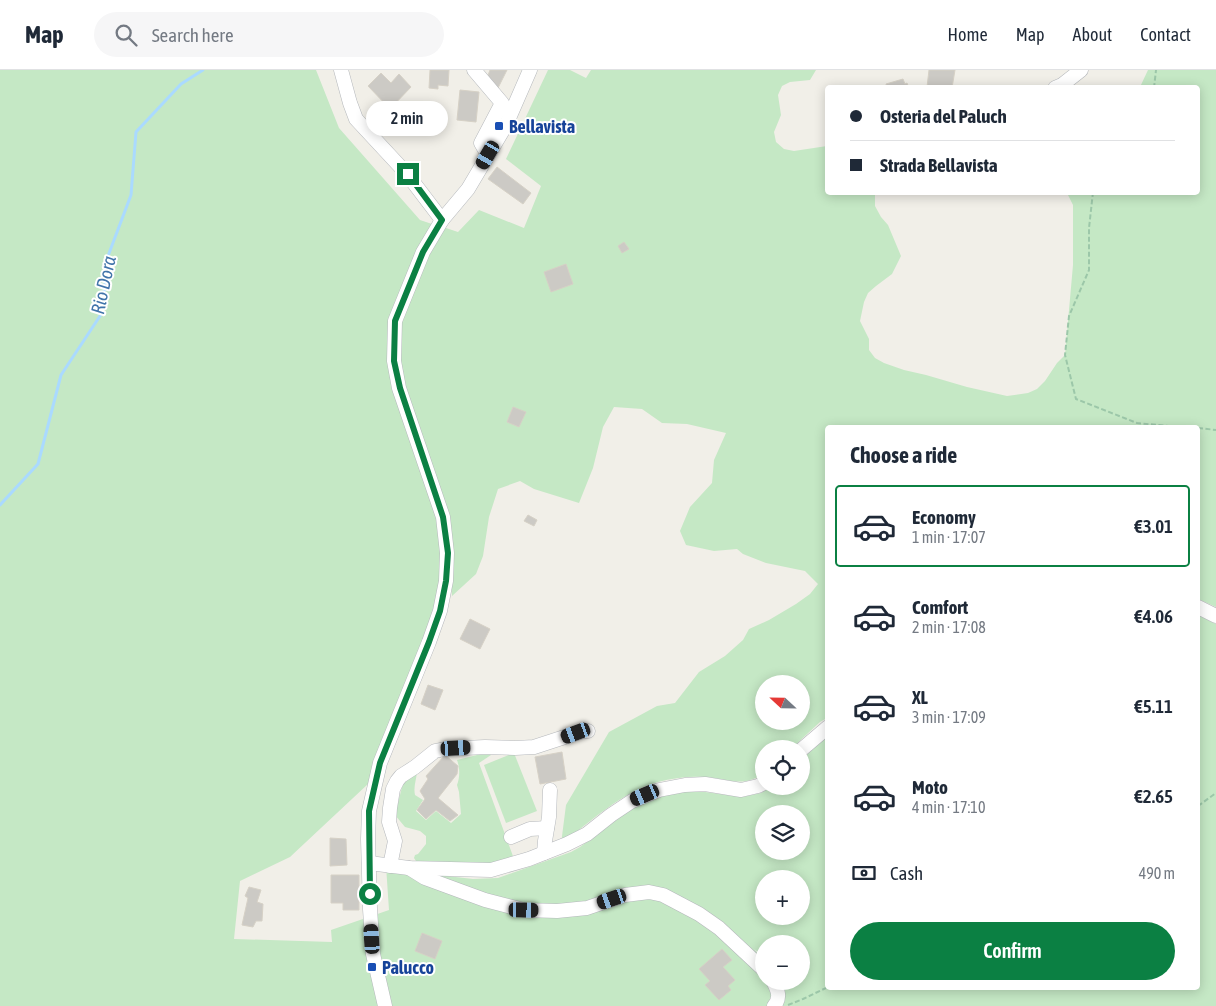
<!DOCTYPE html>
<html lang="en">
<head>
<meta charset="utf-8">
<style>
  body { margin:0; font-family:"Asap Condensed",sans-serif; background:#f6f6f7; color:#1f2937; height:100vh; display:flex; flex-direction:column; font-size:19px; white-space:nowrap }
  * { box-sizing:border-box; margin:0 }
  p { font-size:16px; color:#747a83 }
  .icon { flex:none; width:28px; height:28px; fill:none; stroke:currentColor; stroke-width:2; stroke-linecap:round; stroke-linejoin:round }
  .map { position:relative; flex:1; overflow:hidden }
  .panel { position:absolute; left:825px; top:355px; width:375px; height:565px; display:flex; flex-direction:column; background:#fff; border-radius:5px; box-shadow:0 2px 12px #0003 }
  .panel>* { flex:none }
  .top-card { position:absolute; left:825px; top:15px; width:375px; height:110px; border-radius:5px; box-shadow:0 2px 12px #0003; display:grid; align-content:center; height:110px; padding:0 25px; background:#fff }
  .needle { width:32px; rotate:292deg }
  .controls { position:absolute; left:755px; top:605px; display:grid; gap:10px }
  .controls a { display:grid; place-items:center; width:55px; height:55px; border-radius:50%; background:#fff; box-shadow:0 2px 12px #0003; font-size:25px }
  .end { position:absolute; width:22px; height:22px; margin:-11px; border:6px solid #0b8043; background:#fff; box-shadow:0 0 0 2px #fff }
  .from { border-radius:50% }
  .bubble { position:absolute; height:35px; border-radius:18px; background:#fff; box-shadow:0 2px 12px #0003; font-size:16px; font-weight:600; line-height:35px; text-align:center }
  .car { position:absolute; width:15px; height:30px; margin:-15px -8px; border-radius:6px; box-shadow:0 0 4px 1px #0007; background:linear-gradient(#222 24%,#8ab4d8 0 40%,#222 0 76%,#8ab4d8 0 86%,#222 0) }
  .top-card b { display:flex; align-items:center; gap:18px; height:48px; font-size:19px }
  .top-card b+b { border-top:1px solid #e0e1e3 }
  .top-card i { width:12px; height:12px; background:#1f2937 }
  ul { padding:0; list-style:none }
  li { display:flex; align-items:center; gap:15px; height:82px; margin:0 10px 8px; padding:0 15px; border:2px solid transparent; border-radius:5px }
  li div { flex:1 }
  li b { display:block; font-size:19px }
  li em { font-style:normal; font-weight:600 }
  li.on { border-color:#0b8043 }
  li>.icon { width:45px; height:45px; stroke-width:1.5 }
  h2 { padding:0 25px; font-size:22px; line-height:60px }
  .pay { display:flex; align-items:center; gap:12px; height:55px; padding:0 25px; font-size:19px }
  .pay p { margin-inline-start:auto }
  .cta { display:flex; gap:10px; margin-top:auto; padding:10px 25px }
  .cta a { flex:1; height:58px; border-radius:30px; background:#0b8043; color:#fff; font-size:20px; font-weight:600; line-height:58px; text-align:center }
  header { display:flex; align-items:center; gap:30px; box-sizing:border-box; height:70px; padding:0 25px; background:#fff; border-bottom:1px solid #e0e1e3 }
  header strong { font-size:24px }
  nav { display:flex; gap:28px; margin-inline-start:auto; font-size:18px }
  .search { width:350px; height:45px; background:#f6f6f7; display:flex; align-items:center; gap:12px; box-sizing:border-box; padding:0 18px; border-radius:28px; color:#747a83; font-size:19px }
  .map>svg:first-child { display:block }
  .green { fill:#c5e8c5; fill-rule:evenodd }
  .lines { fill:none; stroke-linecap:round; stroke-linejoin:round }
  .stream { stroke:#aadaff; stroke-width:3 }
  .building { fill:#cccac5; stroke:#d6d1c6 }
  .minor-casing { stroke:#b5b8bc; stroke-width:15 }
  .path { stroke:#9cc7a9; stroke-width:2; stroke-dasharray:5 2.5; stroke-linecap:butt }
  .minor { stroke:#fff; stroke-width:14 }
  .route { stroke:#0b8043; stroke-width:6 }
  .transit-dot { fill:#1a4fb4; stroke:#fff; stroke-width:2 }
  .labels { text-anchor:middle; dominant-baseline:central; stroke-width:4; stroke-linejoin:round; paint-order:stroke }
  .transit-label { font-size:18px; font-weight:bold; fill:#164399; stroke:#fff; text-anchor:start }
  .water-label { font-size:19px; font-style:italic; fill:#4174aa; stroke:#fff }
</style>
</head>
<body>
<header>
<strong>Map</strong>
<div class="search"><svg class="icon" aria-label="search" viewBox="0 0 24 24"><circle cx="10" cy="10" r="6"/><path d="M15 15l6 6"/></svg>Search here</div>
<nav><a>Home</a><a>Map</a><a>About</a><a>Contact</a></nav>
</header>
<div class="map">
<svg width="1216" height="936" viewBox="0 0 1216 936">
  <rect width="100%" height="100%" fill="#f1efe8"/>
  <g class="green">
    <path d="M0,0H316L339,58L420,150L435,155L390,273L438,448L445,519L368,714L290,787L240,811L234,869L332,872L331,860L389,840L386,796L437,810L438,805L473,809L498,808L571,782L580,777L615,751L635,737L661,726L685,722H705L742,727L761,723L771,716H801V690L827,666L828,918H1198V545L1216,554V936H0ZM764,744H801V781H764ZM764,809H801V846H764ZM764,874H801V911H764V890L754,879L764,886Z"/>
    <path d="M548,0H570L586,8L591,0H816L810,10L790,12L782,16L778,25L781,45L774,62L776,72L784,79L794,81L827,76L828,122L875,123V136L881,147L888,155L901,186L892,204L876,216L868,223L864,232L860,251L869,269V280L875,288L884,293L904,300L926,305L967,317L1007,326L1028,323L1037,319L1045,311L1057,293L1065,285L1073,195V135L1067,123L1198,122V18L1140,17L1148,0H1216V537L1198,529V358H828L827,648L820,652L791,679H764V703C741,719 728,708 704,707C689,706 673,708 658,712C623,721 590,752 561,774L566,735L609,662L657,636L675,633L699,602L725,586L743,570L749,559L769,550L796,534L810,524L818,514L805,501L766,493L743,484L737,479L714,481L686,475L680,461L690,437L712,413L714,390L726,363L687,354L662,353L642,339L614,337L603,357L593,398L579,433L534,419L520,411L498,419L489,447L483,486L476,504L452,526L447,454L399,298L398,251L411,218L443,157L458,162L479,140L524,158L541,116L506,89ZM764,614H801V651H764Z"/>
    <path d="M485,683H490L491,685L479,693L514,789L491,795L426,793L416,791L414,788L415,785L418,784L426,774V766L420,761L405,757L395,745L402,717L406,710L417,700C417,709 413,716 415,725L423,730L416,741L426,750L436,741L451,753L461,744L459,722L457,715C460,707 460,698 457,690Z"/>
    <path d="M514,683L537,741L506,753L484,695Z"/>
  </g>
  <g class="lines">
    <path class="stream" d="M0,435L38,394L61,305L102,243L108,186L131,125L136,62L181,14L203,0"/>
  </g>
  <g class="building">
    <path d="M430,0H449L448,16L438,15V19L429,18Z"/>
    <path d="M490,0H507L497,20L487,8Z"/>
    <path d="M929,0H955L952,18L927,17Z"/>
    <path d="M381,3L391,13L399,4L411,17L390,39L368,16Z"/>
    <path d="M903,9L905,14L907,13L909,18H887L886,14Z"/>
    <path d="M460,20L479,22L476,52L457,50Z"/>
    <path d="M497,97L531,123L523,134L488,109Z"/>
    <path d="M624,172L629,179L622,183L618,176Z"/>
    <path d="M566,194L573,214L551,222L544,202Z"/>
    <path d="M513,337L526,342L519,357L507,352Z"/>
    <path d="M528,445L537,450L534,456L524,451Z"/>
    <path d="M470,549L490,559L480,579L460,569Z"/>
    <path d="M428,615L443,620L435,640L421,634Z"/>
    <path d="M562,682L566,709L540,714L535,687Z"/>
    <path d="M445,685L458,696L457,704L438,728L458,745L450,751L436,740L426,749L417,740L425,729L420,721L428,709L426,706Z"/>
    <path d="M330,768L346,769L347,795L330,796Z"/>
    <path d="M331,805H359V840H343V833H331Z"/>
    <path d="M249,817L261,820L257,832L263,834L262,851H256L253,857L242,855L248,828L245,826Z"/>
    <path d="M422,863L442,871L435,889L415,881Z"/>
    <path d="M722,879L732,890L723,897L735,910L728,916L731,920L719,930L705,915L710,911L699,899Z"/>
  </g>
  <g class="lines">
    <defs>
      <g id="minor">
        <path d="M341,0L350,33L356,49L407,104L442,150"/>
        <path d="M474,0L502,33L481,73L488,85"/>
        <path d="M1055,18L1062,15L1081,0"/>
        <path d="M1198,537L1216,546"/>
        <path d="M801,680L828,657"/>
        <path d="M511,767L530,759L547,758"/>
        <path d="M544,783L545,771L549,747L550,720"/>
        <path d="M369,793L409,798L491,800L529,789L567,774L587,764L611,745L632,731L659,720L685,715L705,714L741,720L758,716L764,713"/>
        <path d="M390,796L395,771L389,752L390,738L393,719L397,711L401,706L415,697L435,681L445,679L485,677L515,678L534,677L583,661H588"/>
        <path d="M409,798L425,808L485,830L524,840L557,841L587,838L625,825L649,822L663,825L699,844L719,858L764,900"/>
        <path d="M773,911C778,920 781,928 774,936"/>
        <path d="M385,936L373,884L370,839L368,769L369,741L380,693L429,572L440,541L446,511L447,483L443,447L399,318L394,291L395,251L423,182L442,150L468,119L506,55L530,0"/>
      </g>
    </defs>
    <use href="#minor" class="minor-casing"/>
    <g class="path">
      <path d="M1154,18L1156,0"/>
      <path d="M1093,122L1089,158V200L1069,246L1065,285L1076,329L1137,353L1188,358"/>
      <path d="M1198,358L1216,360"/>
      <path d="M1198,736L1216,723"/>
      <path d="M788,935L803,929L828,917"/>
    </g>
    <use href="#minor" class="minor"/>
  </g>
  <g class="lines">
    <path class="route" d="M370,824L369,741L380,693L429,572L440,541L446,511L448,483L443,447L400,318L394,291L395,251L423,182L442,150L408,104"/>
  </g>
  <g class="transit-dot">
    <rect x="494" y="51" width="10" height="10" rx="2.5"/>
    <rect x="367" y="892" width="10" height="10" rx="2.5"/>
  </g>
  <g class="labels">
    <g class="transit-label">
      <text x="509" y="56">Bellavista</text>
      <text x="382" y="897">Palucco</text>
    </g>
    <g class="water-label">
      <text transform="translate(103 215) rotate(-78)">Rio Dora</text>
    </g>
  </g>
</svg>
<div class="controls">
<a><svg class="needle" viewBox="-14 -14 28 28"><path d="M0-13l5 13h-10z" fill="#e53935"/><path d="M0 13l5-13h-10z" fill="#747a83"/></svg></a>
<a><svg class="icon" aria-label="locate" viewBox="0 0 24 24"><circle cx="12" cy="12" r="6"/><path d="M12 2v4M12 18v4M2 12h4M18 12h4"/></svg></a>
<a><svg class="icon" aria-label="layers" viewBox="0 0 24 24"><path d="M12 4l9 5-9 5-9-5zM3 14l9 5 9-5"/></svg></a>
<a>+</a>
<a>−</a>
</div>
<i class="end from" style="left:370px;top:824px"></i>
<i class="end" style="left:408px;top:104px"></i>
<div class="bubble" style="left:366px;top:31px;width:82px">2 min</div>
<i class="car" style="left:488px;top:85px;rotate:210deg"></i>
<i class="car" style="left:576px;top:663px;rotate:250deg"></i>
<i class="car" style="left:456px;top:678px;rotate:87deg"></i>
<i class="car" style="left:645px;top:725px;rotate:247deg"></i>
<i class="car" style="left:612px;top:829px;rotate:251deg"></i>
<i class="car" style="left:524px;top:840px;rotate:91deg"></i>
<i class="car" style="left:372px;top:869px;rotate:356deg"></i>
<div class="top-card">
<b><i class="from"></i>Osteria del Paluch</b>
<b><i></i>Strada Bellavista</b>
</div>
<section class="panel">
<h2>Choose a ride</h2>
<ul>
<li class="on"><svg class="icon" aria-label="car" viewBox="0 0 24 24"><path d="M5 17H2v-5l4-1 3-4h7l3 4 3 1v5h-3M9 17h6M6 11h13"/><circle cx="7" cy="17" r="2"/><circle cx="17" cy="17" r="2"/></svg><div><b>Economy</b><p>1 min · 17:07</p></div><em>€3.01</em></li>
<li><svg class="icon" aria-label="car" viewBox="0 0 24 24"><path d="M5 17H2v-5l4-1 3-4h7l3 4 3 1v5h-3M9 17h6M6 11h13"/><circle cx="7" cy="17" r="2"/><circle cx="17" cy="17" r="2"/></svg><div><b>Comfort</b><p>2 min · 17:08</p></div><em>€4.06</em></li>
<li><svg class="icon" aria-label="car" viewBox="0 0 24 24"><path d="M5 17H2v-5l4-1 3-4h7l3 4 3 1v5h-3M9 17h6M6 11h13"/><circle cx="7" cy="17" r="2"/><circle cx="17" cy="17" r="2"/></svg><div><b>XL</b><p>3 min · 17:09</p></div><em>€5.11</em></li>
<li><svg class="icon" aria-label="car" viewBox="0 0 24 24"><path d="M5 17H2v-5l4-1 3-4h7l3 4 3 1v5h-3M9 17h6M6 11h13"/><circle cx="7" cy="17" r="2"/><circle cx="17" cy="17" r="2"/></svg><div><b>Moto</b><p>4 min · 17:10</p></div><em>€2.65</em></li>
</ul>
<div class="pay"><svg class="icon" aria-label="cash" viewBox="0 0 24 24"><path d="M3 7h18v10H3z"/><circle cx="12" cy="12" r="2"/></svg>Cash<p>490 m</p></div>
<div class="cta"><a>Confirm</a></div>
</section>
</div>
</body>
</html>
